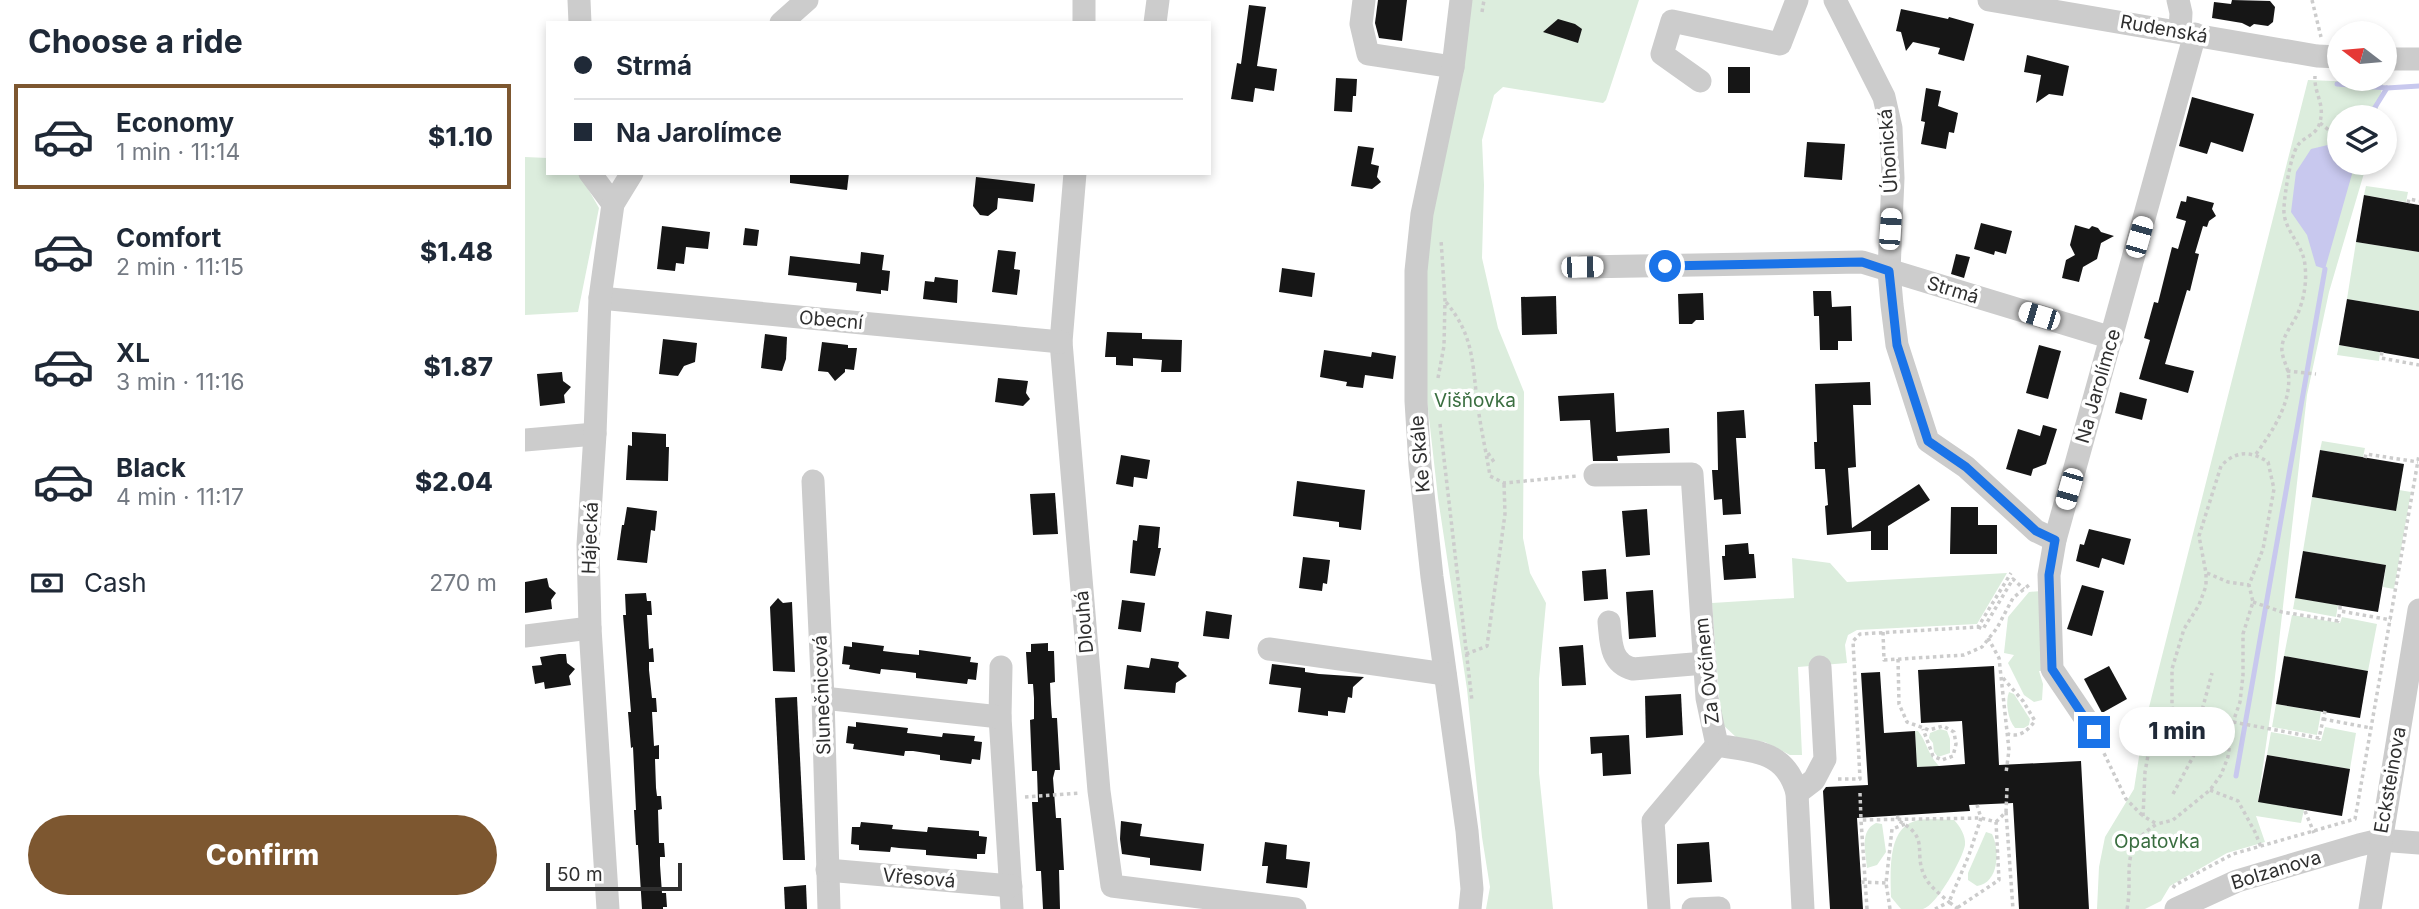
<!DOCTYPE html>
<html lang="en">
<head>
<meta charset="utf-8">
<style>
  body { margin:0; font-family:Inter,sans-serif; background:#f6f6f7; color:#1f2937; height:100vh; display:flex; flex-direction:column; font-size:26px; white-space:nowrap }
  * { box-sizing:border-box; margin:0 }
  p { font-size:23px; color:#747a83 }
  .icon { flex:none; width:38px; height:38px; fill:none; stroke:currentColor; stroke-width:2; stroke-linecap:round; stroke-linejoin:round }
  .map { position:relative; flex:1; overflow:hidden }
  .details { display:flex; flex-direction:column; background:#fff; width:525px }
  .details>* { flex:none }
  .top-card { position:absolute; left:21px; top:21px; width:665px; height:154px; border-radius:0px; box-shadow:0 4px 10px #0003; display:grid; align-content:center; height:154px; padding:0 28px; background:#fff }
  .needle { width:46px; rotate:286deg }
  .buttons { position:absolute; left:1802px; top:21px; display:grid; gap:14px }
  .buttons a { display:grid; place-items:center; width:70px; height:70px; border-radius:50%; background:#fff; box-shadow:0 4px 10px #0003; font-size:35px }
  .scale { position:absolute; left:21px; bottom:18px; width:136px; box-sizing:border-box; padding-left:7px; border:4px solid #2f2f2f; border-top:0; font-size:19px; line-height:24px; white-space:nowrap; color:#2f2f2f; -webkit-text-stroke:5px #fff; paint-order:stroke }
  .end { position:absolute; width:32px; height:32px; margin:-16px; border:9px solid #1a73e8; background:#fff; box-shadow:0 0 0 4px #fff }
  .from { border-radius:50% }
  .bubble { position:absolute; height:49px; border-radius:24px; background:#fff; box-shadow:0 4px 10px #0003; font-size:23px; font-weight:800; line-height:49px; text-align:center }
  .car { position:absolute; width:21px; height:42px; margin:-21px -10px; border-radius:9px; box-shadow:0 0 5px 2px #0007; background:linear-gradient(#fff 24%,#345 0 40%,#fff 0 76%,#345 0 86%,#fff 0) }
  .top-card b { display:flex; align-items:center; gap:24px; height:66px; font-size:26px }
  .top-card b+b { border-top:2px solid #e0e1e3 }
  .top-card i { width:18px; height:18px; background:#1f2937 }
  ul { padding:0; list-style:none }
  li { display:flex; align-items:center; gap:21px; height:105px; margin:0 14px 10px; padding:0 14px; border:4px solid transparent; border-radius:0px }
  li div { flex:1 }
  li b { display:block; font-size:26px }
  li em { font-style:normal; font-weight:800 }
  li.active { border-color:#7d5730 }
  li>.icon { width:63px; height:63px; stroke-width:1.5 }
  h2 { padding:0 28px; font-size:32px; line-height:84px }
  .pay { display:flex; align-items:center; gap:18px; height:77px; padding:0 28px; font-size:26px }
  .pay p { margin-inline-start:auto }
  .button { display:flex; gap:14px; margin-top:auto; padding:14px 28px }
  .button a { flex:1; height:80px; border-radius:42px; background:#7d5730; color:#fff; font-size:28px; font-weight:800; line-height:80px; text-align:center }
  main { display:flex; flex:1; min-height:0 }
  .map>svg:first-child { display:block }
  .green { fill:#dceddd }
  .water { fill:#c8c8ee }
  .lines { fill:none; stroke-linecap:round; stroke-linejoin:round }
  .stream { stroke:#c8c8ee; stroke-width:5 }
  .building { fill:#161616 }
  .path { stroke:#ccc; stroke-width:3.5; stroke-dasharray:3.5 3.5; stroke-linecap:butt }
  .minor { stroke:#ccc; stroke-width:23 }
  .route { stroke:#1a73e8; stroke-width:9 }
  .labels { text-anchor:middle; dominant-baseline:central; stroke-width:7; stroke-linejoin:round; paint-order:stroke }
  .street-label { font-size:19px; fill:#2f2f2f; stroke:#fff }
  .park-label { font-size:19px; fill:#3a6e40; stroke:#fff }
</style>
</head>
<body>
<main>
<section class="details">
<h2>Choose a ride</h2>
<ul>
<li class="active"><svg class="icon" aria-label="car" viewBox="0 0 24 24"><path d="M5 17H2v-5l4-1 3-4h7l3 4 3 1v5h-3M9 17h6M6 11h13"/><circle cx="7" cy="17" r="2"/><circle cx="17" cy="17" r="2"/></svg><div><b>Economy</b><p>1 min · 11:14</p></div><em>$1.10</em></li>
<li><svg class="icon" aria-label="car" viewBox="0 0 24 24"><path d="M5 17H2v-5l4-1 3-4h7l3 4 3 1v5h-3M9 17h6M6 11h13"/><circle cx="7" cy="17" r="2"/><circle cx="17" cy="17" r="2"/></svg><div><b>Comfort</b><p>2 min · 11:15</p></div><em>$1.48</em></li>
<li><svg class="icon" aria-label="car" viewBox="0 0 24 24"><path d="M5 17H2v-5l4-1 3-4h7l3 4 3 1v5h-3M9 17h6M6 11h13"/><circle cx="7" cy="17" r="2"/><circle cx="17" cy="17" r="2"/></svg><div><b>XL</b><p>3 min · 11:16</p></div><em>$1.87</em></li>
<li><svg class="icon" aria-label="car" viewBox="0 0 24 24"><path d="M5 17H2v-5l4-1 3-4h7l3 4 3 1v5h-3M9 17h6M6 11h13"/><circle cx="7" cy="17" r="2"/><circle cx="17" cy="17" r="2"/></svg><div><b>Black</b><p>4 min · 11:17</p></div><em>$2.04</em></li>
</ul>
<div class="pay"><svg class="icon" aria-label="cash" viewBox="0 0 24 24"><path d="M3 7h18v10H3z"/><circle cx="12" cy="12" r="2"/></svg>Cash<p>270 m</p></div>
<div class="button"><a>Confirm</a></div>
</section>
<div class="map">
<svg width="1894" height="909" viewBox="0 0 1894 909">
  <rect width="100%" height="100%" fill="#fff"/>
  <g class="green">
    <path d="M944,0H1114L1081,100L1078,103L978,87L969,95L957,140L959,185L957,258L973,328L999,392L998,538L1005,573L1021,603L1014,679V773L1028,909H961L965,887L957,837L942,689L913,498L901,391L900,278L904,209Z"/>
    <path d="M1783,80L1858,83L1851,117H1815V163H1842L1804,292L1782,395L1747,703L1733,801L1779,810L1776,823L1731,816L1740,842L1702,853L1645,886L1636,901L1620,909H1572L1574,867L1580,837L1609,789L1618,731Z"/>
    <path d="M0,157L23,158V173H54L74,208L53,312L0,315Z"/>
    <path d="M1841,186L1883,192L1881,202L1839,195Z"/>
    <path d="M1831,242L1894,252V311L1822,299Z"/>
    <path d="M1814,345L1855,352L1854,361L1812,355Z"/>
    <path d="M1797,441L1840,448L1838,457L1795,450Z"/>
    <path d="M1874,490L1886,492L1869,589L1858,587L1861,565L1778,551L1787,497L1870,511Z"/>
    <path d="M1267,558L1305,563L1322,582L1482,573L1452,624L1332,630L1323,635L1320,645L1322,663L1273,667L1277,755H1265L1240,742L1212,738L1196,723L1187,603L1269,598Z"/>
    <path d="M1517,591L1520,671H1514L1518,684L1517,700L1509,702L1499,695L1483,663L1489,655L1479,653L1483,617L1504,592Z"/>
    <path d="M1770,598L1813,605L1811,617L1768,609Z"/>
    <path d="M1767,615L1815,623L1817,617L1852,624L1843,671L1759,656Z"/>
    <path d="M1484,692L1489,694L1505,719L1504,725L1499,728H1490C1483,720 1480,702 1484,692Z"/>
    <path d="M1751,704L1796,712L1792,735L1747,727Z"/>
    <path d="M1800,727L1831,733L1825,769L1742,755L1746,732L1796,741Z"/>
    <path d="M1415,729L1422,731L1425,739V753L1413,757L1409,752L1408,743L1404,738L1405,733Z"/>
    <path d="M1390,731H1393C1402,742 1403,755 1414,766L1392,767Z"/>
    <path d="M1429,820C1435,826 1441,836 1440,845C1438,858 1412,905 1398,909C1392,909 1382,909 1376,909L1366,897C1366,876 1361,829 1390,821C1401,818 1417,820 1429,820Z"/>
    <path d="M1351,823L1357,824L1361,852L1352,865L1342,868C1341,852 1334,831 1351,823Z"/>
    <path d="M1461,832L1467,834C1475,850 1474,883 1452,886L1443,880V873Z"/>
  </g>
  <path class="water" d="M1807,144L1815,148V163H1825L1827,174L1800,269L1791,266L1782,235L1766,212L1771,172L1786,149Z"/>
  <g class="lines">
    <g class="stream">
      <path d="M1812,84L1862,88L1894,86"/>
      <path d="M1844,117L1862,88"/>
      <path d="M1711,776L1800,269"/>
    </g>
  </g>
  <g class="building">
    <path d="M853,0H882L877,41L854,38L850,23Z"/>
    <path d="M1707,0L1745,1L1750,7L1748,22L1743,26L1729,24L1725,27L1717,23L1687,18L1689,2L1706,4Z"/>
    <path d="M724,5L741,7L732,66L752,69L749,91L730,88L728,102L706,99L712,63L716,64Z"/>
    <path d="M1376,9L1423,19L1424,17L1449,24L1439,61L1413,54L1415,48L1388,42L1381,51L1376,32L1371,31Z"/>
    <path d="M1033,19L1050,24L1057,29L1053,43L1018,32Z"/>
    <path d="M1502,55L1544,66L1538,96L1524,94L1511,103L1516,75L1499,72Z"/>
    <rect x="1203" y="67" width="22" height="26"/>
    <path d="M811,78L832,79L831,96H828L827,112L809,111Z"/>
    <path d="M1401,88L1416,91L1413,106L1433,113L1429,133L1424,132L1421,149L1396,144L1400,122L1396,121Z"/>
    <path d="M1667,97L1729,114L1718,152L1686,142L1682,154L1654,146Z"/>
    <path d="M1282,142L1320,144L1317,180L1279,177Z"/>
    <path d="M833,146L849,148L846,164L854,166L852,177L856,182L847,189L826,186Z"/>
    <path d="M265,173H324L322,190L265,183Z"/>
    <path d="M451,177L510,184L508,202L473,198L472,209L463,216L455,215L448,206Z"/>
    <path d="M1839,195L1894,205V252L1831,242Z"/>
    <path d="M1662,196L1689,203L1687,209L1691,216L1684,221L1682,227L1678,226L1670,253L1674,254L1665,291L1662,290L1640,364L1669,371L1663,393L1614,379L1625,340L1619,338L1629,302L1633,303L1647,247L1653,249L1661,221L1651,218L1656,201L1661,202Z"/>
    <path d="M1456,223L1487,231L1481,254L1470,251L1469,255L1449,249Z"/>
    <path d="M1550,225L1564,229L1567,226L1573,228L1576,232L1589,236L1576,243L1572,259L1558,267L1554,282L1537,278L1541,260L1550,255L1545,245Z"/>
    <path d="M137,226L185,232L183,249L161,247L159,264L151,263L150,271L132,269Z"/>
    <path d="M220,228L234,230L232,246L218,245Z"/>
    <path d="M473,250L491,252L489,269L495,270L492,295L467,292Z"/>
    <path d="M336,252L359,255L357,270L365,271L363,291L356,290V294L331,291L332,283L263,275L265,256L335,264Z"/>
    <path d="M1431,254L1445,257L1439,278L1426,274Z"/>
    <path d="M757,268L790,273L787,297L754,292Z"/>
    <path d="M410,277L433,280L432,303L398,299L400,281L409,282Z"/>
    <path d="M1288,291H1306L1307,307L1326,306L1327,341H1313V350H1295L1294,316H1289Z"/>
    <path d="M1178,293L1179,320H1171L1167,324H1154L1153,294Z"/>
    <path d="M1031,296L1032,334L997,335L996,297Z"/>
    <path d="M1822,299L1894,311V359L1814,345Z"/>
    <path d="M582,332L617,333V339L657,340L656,372H636L637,360L608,358V366L591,365V357H580Z"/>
    <path d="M240,334L262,337L261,359L257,371L236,368Z"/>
    <path d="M138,339L172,343L170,362L159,366L153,376L134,374Z"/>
    <path d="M297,342L323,345V348H332L329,370L320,369V372L310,381L303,372L293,371Z"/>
    <path d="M1514,345L1536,351L1523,399L1501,393Z"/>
    <path d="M799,350L846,357L847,352L871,356L868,379L840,375L838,388L821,386L822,382L795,377Z"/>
    <path d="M37,372L38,381L46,387L39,395L40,403L15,406L12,374Z"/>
    <path d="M473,378L503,381L501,393L505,399L498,406L470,402Z"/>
    <path d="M1345,382L1346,405H1328L1331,467L1323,468L1327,528L1394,484L1405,500L1363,526V550H1346V531L1302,535L1300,506L1303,505L1300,469H1290L1289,442H1292L1290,384Z"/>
    <path d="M1595,392L1622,399L1617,420L1590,413Z"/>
    <path d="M1089,393L1091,432L1144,428L1145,453L1092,456L1093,461H1068L1065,420L1035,421L1033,396Z"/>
    <path d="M1219,410L1221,438H1211L1216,514L1198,515L1197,499L1189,500L1187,470H1193L1192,412Z"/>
    <path d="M1518,425L1532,429L1521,464L1508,469L1506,476L1481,469L1493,429L1515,436Z"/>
    <path d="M107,432L141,434V447H144L143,481L101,480L103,445L107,446Z"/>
    <path d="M1795,450L1879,464L1871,511L1787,497Z"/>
    <path d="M596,455L625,460L622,479L609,477L608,487L591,484Z"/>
    <path d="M772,481L840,490L836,530L814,527V522L768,516Z"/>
    <path d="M530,493L533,534L508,535L505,494Z"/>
    <path d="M102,507L132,511L130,531L126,530L122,563L92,560L97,525H99Z"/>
    <path d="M1426,507H1453V525H1472V554H1425Z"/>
    <path d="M1122,509L1125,555L1101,557L1097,511Z"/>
    <path d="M614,525L635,527L633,548H636L630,576L605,573L608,540L612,541Z"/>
    <path d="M1564,529L1606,539L1599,565L1577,558L1574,568L1551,561L1555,544L1559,545Z"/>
    <path d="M1223,543L1224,554H1229L1231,578L1199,580L1197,556H1200V545Z"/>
    <path d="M1778,551L1861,565L1853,612L1770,598Z"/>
    <path d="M778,557L805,560L802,584L798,583L797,591L774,588Z"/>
    <path d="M1081,569L1083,599L1059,601L1057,571Z"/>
    <path d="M22,578L24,587L31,593L26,600L27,609L0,613V582Z"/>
    <path d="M1557,585L1579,591L1567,636L1542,629Z"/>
    <path d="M1128,590L1131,637L1104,639L1101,592Z"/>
    <path d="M121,593L122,601H126L127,615H122L124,649L128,648L129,662H124V670L127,698H131L132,712H127L129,746L134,745V759H130L131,788L132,796H136L137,809L133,810L134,843H139L140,857H135V865L137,893H141L142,907H138V909H117L113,845H111L109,810H111L108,747L106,748L103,712H106L98,615H101L100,594Z"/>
    <path d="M253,598L258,603L267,602L270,672L248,671L245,607Z"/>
    <path d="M597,600L620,603L616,632L593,629Z"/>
    <path d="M681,611L707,615L704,639L678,636Z"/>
    <path d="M327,642L359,646L358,651L374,653L394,655V650L446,657L445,662L453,663L451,680L443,679L442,684L391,678V673L376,671L356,669L355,674L324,669L325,665L317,664L319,646L327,647Z"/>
    <path d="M523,643V651H529L530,682L525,683L526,704L527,718H532L535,770H530L528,778L531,818H536L539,870H534L535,909H518L516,871H511L507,802H513L512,771H507L505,720L509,719V698L508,684H503L501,652H506V644Z"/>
    <path d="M1058,645L1061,685L1037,686L1034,647Z"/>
    <path d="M34,654H41L42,663L50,669L44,676L46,685L20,689L19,682L10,684L7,666L17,665L15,657Z"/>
    <path d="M1759,656L1843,671L1835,718L1751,704Z"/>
    <path d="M626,658L654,662L653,667L662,676L651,683L650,693L599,689L602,665L624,668Z"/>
    <path d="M747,664L780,668V672L794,674L839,677L828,687L827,698L823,697L820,713L803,711V716L773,712L776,688L744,684Z"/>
    <path d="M1469,666L1474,765L1556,761L1564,909H1494L1488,803L1444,805L1445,811L1332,818L1338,909H1305L1298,791L1301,787L1343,785L1336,673L1355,672L1359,733L1390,731L1392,767L1414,766L1440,764L1437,721L1396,723L1393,670Z"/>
    <path d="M1584,666L1602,699L1577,713L1559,679Z"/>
    <path d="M1156,694L1158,735L1121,738L1120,696Z"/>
    <path d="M272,697L280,860H258L250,698Z"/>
    <path d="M331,722L383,728L382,733L417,737L418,733L450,736L449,741L457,742L455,760L447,759L446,764L415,760V755L388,751H380L379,756L328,749L329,744L321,743L323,726L331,727Z"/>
    <path d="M1104,735L1106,774L1078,776L1077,753L1066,754L1065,737Z"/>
    <path d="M1742,755L1825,769L1817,816L1733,802Z"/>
    <path d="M596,821L617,824L615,836L679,844L676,871L625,865V858L597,854L595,839Z"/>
    <path d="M336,822L368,825L367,829L402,832L403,827L454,831V836L462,837L460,854H452V859L401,855V850L374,848L366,847L365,852L334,850V845L326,844L327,827H335Z"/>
    <path d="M740,842L762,845L761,859L785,862L782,888L741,883L743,866H737Z"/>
    <path d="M1184,842L1187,882L1152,884V844Z"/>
    <path d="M281,885L282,909H260L259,887Z"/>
  </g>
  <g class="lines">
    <g class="path">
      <path d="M1787,0L1796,37"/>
      <path d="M957,12L959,0"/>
      <path d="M1795,123L1815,139"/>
      <path d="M1849,163L1850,164"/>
      <path d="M1883,203L1884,199L1894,201"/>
      <path d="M921,302C948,335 947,359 952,400C955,425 961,451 965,476L979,483L1052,476"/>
      <path d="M1857,352L1856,358L1894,365"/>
      <path d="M1762,371L1791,374"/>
      <path d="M913,378L919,346L920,300L916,240"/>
      <path d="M915,424L947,701"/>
      <path d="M963,453L969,462"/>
      <path d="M1731,454C1747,432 1768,401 1763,372C1761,363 1756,356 1757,346C1759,334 1768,324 1773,313C1779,299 1782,281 1780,266C1779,244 1757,230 1759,207C1760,193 1765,156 1773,145C1780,136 1792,135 1795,122C1800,103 1789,94 1790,76"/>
      <path d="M1840,458L1841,454L1893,462"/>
      <path d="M1682,573L1703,582L1724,585"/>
      <path d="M1728,602L1757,612L1813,621L1815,611"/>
      <path d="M1815,606V611L1866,620"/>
      <path d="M1453,627L1458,629L1488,579L1499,589"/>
      <path d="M1358,632L1359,660L1439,655L1457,647L1472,628L1488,598L1504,585"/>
      <path d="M1463,638L1474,658L1484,750L1481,773"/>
      <path d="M941,654L962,646L980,514L979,483"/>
      <path d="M1373,659L1374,704L1382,722L1404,730L1418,726L1429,732L1431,744L1428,756L1417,760L1408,756L1398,729"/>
      <path d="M1478,678L1498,701L1510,721C1503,730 1495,738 1483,734"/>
      <path d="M1647,708L1675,718L1708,722L1794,738L1800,711"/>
      <path d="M1798,719L1846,728"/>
      <path d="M1576,747L1601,799L1618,816"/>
      <path d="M1313,779H1335L1328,641L1335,634L1453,627L1486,573"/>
      <path d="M1685,790L1713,801L1730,832L1736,847"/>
      <path d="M1335,793L1336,820"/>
      <path d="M1648,794L1669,755L1675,718L1687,673"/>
      <path d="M500,797L555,793"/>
      <path d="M1780,811L1789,833"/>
      <path d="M1481,812L1488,909"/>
      <path d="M1373,816L1372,820C1407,838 1387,851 1400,877C1405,887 1415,894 1424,902L1410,909"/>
      <path d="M1471,822L1481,812L1482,788"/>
      <path d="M1336,882L1361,883"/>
      <path d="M1648,888L1650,885L1708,854L1830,819L1894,455"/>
      <path d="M1342,909L1336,820L1456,818L1471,822L1474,880L1432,908"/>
      <path d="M1365,909L1361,883L1367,829L1380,824"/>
      <path d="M1433,909L1424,902L1444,855L1456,818L1452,805"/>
      <path d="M1602,909C1609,873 1592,848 1632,824L1618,816L1620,772L1624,750L1647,708V669L1659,629L1674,605L1681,586V573L1674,536L1696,466C1711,450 1726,451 1743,462L1749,489L1738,549L1724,585L1728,602L1718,634V675L1715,702L1708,722L1703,757L1696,775L1685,790L1648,820L1632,824"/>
    </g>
    <g class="minor">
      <path d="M54,0L55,23"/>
      <path d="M839,0L836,24L843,54L928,67"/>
      <path d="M936,0L928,67L897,214L891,271V401L895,465L907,577L942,831L947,889L945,909"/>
      <path d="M1310,0L1359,97L1366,128L1368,178L1364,271L1367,305L1372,345L1403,441L1441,467L1511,531L1530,540"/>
      <path d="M1464,0L1792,56L1815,57"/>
      <path d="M1653,0L1656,13L1655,31"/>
      <path d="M256,23L282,0"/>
      <path d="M559,23V0"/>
      <path d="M630,23L633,0"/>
      <path d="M1860,59H1894"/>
      <path d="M1175,81L1137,54L1147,21L1255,44L1272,0"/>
      <path d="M65,173L88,204"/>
      <path d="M550,173L536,342L574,791L587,886L770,909"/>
      <path d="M1057,267L1337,262L1587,338"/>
      <path d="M75,298L536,342"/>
      <path d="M0,440L70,434"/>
      <path d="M1070,475L1167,474L1182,698L1192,745C1229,752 1261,750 1272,793L1278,909"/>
      <path d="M288,481L298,698L304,909"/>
      <path d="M1084,622C1086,642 1085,663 1108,669L1180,663"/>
      <path d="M0,636L65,628"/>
      <path d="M744,649L920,674"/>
      <path d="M476,667L475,717L487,909"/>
      <path d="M298,698L475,717"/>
      <path d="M1569,731L1527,669L1524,575L1530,540L1670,34"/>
      <path d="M1272,793L1289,780L1300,759L1295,667"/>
      <path d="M302,870L486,886"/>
      <path d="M83,909L65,628L63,545L70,434L75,298L88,204L107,173"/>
      <path d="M1134,909L1128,821L1192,745"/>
      <path d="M1168,909L1194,908"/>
      <path d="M1651,909L1712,881L1834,845L1855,840L1894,843"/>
      <path d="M1845,909L1894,610"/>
    </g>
  </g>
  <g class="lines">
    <path class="route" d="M1140,266L1337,262L1364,271L1372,345L1403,441L1441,467L1511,531L1530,540L1524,575L1527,669L1569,732"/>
  </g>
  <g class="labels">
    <g class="street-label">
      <text transform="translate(1639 29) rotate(10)">Rudenská</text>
      <text transform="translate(1363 151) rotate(-94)">Úhonická</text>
      <text transform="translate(1428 290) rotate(17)">Strmá</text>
      <text transform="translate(306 320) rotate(5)">Obecní</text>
      <text transform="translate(1573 386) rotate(-74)">Na Jarolímce</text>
      <text transform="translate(895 454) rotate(-95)">Ke Skále</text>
      <text transform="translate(65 538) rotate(-88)">Hájecká</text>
      <text transform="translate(559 622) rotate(-95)">Dlouhá</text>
      <text transform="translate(1182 671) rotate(-96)">Za Ovčínem</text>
      <text transform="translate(297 695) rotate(-92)">Slunečnicová</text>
      <text transform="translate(1865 780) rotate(-80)">Ecksteinova</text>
      <text transform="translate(1751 870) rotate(-17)">Bolzanova</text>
      <text transform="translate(394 878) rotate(5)">Vřesová</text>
    </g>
    <g class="park-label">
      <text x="950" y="400">Višňovka</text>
      <text x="1632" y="841">Opatovka</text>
    </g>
  </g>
</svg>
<div class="buttons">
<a><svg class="needle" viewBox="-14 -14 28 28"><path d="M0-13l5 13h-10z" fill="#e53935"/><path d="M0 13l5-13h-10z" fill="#747a83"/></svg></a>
<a><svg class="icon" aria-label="layers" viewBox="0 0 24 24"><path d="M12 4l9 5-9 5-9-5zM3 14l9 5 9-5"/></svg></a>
</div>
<div class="scale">50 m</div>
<i class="end from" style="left:1140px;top:266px"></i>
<i class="end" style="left:1569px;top:732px"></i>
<div class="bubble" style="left:1594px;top:707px;width:116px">1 min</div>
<i class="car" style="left:1365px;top:229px;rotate:4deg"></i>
<i class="car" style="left:1614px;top:237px;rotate:16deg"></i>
<i class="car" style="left:1057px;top:267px;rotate:89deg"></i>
<i class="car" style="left:1514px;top:316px;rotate:287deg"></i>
<i class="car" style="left:1544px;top:489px;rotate:196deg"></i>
<div class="top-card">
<b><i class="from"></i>Strmá</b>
<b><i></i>Na Jarolímce</b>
</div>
</div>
</main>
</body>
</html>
